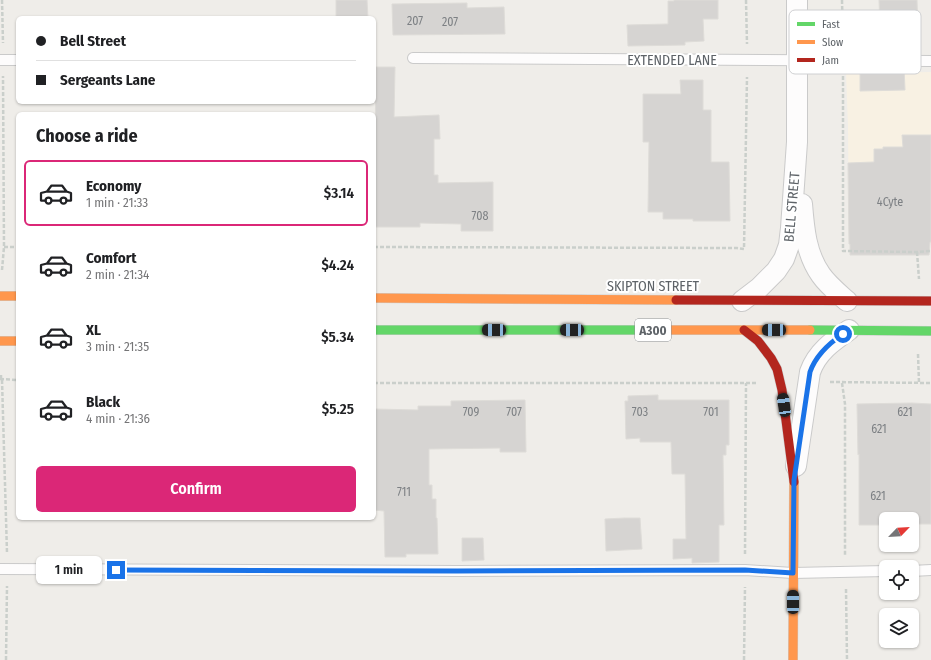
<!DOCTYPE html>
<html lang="en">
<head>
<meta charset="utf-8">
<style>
  body { margin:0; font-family:"Fira Sans Condensed",sans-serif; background:#f2f2f2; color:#202124; height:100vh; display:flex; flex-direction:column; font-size:15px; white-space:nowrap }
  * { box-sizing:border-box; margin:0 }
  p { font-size:13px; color:#757577 }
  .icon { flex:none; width:22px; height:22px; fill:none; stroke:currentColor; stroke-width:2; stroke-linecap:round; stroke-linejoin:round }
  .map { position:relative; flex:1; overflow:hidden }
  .panel { position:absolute; left:16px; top:112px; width:360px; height:408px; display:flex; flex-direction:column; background:#fff; border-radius:6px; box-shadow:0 1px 3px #0004 }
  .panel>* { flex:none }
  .guide { position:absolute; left:16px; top:16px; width:360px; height:88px; border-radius:6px; box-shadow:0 1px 3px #0004; display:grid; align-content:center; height:88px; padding:0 20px; background:#fff }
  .needle { width:26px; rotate:65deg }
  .buttons { position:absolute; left:879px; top:512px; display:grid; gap:8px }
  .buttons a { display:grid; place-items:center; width:40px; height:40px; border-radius:6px; background:#fff; box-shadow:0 1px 3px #0004; font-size:20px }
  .end { position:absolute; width:18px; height:18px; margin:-9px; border:5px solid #1a73e8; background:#fff; box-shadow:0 0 0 2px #fff }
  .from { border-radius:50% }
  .bubble { position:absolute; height:28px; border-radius:6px; background:#fff; box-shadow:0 1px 3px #0004; font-size:13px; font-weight:600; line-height:28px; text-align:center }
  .car { position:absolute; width:12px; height:24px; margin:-12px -6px; border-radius:5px; box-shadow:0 0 3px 1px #0007; background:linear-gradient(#222 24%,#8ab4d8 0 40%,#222 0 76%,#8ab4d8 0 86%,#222 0) }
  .guide b { display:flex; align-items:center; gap:14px; height:38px; font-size:15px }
  .guide b+b { border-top:1px solid #e0e0e0 }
  .guide i { width:10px; height:10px; background:#202124 }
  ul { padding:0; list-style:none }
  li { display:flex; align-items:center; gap:12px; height:66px; margin:0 8px 6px; padding:0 12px; border:2px solid transparent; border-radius:6px }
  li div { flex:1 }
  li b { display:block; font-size:15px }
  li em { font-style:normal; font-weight:600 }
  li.selected { border-color:#db2777 }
  li>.icon { width:36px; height:36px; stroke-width:1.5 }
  h2 { padding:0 20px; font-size:18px; line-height:48px }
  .button { display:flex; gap:8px; margin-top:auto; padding:8px 20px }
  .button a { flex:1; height:46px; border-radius:6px; background:#db2777; color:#fff; font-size:16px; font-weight:600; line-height:46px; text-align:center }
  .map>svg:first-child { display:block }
  .commercial { fill:#f8f1e3 }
  .building { fill:#d6d4d2; stroke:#dedcd8 }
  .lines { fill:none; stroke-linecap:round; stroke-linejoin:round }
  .lane-casing { stroke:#cacaca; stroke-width:12 }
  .street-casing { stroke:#cacaca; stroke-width:22 }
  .fast-casing { stroke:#cbcbcb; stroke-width:10 }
  .slow-casing { stroke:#cbcbcb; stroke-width:10 }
  .jam-casing { stroke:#cbcbcb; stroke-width:10 }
  .path { stroke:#cacfcb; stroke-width:2.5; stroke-dasharray:4 2; stroke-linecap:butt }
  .lane { stroke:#fdfcfc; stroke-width:10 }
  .street { stroke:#fdfcfc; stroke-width:20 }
  .fast { stroke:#63d668; stroke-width:9 }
  .slow { stroke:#ff974d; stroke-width:9 }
  .jam { stroke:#b3261e; stroke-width:9 }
  .route { stroke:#1a73e8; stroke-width:5 }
  .labels { text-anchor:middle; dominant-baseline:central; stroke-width:4; stroke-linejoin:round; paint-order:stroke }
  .number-label { font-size:12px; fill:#7d8084 }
  .shield { fill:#fff; stroke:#8e9295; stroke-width:1 }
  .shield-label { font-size:13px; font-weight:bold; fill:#5e6368 }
  .street-label { font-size:14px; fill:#5e6368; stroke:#fff }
  .key { fill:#fff; stroke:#cfd0d2; stroke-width:1 }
  .key-label { font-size:11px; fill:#5e6368 }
</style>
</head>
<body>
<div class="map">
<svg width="931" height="660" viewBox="0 0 931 660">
  <rect width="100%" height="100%" fill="#efede9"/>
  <path class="commercial" d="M846,72L860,73L931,72V243L849,244L848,127Z"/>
  <g class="building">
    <path d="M336,0H367L368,18H336Z"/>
    <path d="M674,0H718V19H703L704,41L685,42V45L628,46L627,25L668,24V1H674Z"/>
    <path d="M879,0H917L918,28H916V51H903L904,54H882V28H880Z"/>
    <path d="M467,3V8L504,7L505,34L393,35L392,4Z"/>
    <path d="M376,67H395L394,117L439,115L440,139H434V175H438V183L493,182V231H461V224L420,223V227H374V148H375Z"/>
    <path d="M882,67H904L905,90L860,91V73H882Z"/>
    <path d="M680,80H703V110H711V162H729L730,221H693V219H663V212H648L649,142H643V94H681Z"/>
    <path d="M902,135H931V242H930L929,255H850V244H849L848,163L874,162V149H883V147H903Z"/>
    <path d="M658,395V400H729V445H726V455H723L724,525H719V562L692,563V558L673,559V539H686L685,474H672L671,442H640V438L626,439L625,401H628V396Z"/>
    <path d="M525,400L526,452H500V448L429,449V485H432V499H436V518H437L438,554H406V557H385L384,511L374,510V409L418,410V406H451V401Z"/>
    <path d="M912,403L931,404V524H912V519H886V525H859V454L858,455L857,404Z"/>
    <path d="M625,518H640L642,549L606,551L605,519Z"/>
    <path d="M462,538H483L484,560L462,561Z"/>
  </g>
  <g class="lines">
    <defs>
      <g id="lane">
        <path d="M413,58L931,61"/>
        <path d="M0,60H18"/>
        <path d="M0,569L457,571L745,570L793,573L886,571"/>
        <path d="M912,571L931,570"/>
      </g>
      <g id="street">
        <path d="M802,204C804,229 806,254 821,275C828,285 838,293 847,301"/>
        <path d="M742,301L759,288L776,271L784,259L789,245L791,228L797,142V0"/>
        <path d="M796,466L810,372C817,352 833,341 849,330"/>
      </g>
      <g id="fast">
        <path d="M374,330H646"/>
        <path d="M810,330L931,331"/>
      </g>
      <g id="slow">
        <path d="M0,296H18"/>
        <path d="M374,298L676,300"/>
        <path d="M646,330H810"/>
        <path d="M0,341H18"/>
        <path d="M793,660L794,482"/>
      </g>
      <g id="jam">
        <path d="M676,300L931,301"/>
        <path d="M744,330L758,341L771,358L777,369L782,390L794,482"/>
      </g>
    </defs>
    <use href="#lane" class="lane-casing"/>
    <use href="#street" class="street-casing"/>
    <use href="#fast" class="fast-casing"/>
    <use href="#slow" class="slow-casing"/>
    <use href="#jam" class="jam-casing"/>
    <g class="path">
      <path d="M2,0L3,43"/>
      <path d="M746,0L747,44"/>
      <path d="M842,0L843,43"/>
      <path d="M843,76V251L917,252L931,251"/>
      <path d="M4,247H18"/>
      <path d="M374,247L737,248L744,249L747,77"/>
      <path d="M917,252L919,279"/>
      <path d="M2,270L4,247L3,76"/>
      <path d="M918,354L919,383"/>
      <path d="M0,379L18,380"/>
      <path d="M1,379V375"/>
      <path d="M2,380L7,553"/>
      <path d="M830,382L931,383"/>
      <path d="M374,383H757"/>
      <path d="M842,383L845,404V556"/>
      <path d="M745,554L746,383"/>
      <path d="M846,589L847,660"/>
      <path d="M6,660L7,586"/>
      <path d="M744,660L745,587"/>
    </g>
    <use href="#lane" class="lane"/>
    <use href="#street" class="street"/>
    <use href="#fast" class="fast"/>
    <use href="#slow" class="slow"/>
    <use href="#jam" class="jam"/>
  </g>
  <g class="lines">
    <path class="route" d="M116,570L457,571L745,570L793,573L794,480L810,372C816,355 828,344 843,334"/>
  </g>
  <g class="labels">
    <g class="number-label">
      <text x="415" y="21">207</text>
      <text x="450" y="22">207</text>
      <text x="890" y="202">4Cyte</text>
      <text x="480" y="216">708</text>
      <text x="471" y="412">709</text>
      <text x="514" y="412">707</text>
      <text x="640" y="412">703</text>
      <text x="711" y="412">701</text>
      <text x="905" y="412">621</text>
      <text x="879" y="429">621</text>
      <text x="404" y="492">711</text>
      <text x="878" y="496">621</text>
    </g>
    <rect class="shield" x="635" y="319" width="36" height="22" rx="3"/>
    <g class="shield-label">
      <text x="653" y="330">A300</text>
    </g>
    <g class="street-label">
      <text x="672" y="60">EXTENDED LANE</text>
      <text transform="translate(792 207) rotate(-85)">BELL STREET</text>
      <text x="653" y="286">SKIPTON STREET</text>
    </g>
  </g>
  <rect x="789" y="10" width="132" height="64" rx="6" class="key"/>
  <rect x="797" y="22" width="18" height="4" fill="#63d668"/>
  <rect x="797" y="40" width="18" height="4" fill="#ff974d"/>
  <rect x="797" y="58" width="18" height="4" fill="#b3261e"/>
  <g class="key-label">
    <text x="822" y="28">Fast</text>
    <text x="822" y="46">Slow</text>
    <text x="822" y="64">Jam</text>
  </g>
</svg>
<div class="buttons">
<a><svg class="needle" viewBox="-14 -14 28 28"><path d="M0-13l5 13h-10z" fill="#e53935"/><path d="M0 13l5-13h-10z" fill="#757577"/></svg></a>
<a><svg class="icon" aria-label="locate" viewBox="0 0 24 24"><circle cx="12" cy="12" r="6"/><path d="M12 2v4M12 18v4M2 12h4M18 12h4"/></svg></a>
<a><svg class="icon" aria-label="layers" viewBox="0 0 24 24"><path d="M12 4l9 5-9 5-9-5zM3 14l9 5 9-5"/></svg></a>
</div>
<i class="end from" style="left:843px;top:334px"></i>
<i class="end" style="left:116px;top:570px"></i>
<div class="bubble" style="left:36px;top:556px;width:66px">1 min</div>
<i class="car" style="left:494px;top:330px;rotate:270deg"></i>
<i class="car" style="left:572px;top:330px;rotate:270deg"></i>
<i class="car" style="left:774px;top:330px;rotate:270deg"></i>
<i class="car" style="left:784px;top:405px;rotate:352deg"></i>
<i class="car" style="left:793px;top:602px;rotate:0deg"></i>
<div class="guide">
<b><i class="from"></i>Bell Street</b>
<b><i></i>Sergeants Lane</b>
</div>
<section class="panel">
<h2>Choose a ride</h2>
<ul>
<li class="selected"><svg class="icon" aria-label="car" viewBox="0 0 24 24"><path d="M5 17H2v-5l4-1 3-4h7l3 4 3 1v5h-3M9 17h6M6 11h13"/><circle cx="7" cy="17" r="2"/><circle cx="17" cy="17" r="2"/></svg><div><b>Economy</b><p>1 min · 21:33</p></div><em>$3.14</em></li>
<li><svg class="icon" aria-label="car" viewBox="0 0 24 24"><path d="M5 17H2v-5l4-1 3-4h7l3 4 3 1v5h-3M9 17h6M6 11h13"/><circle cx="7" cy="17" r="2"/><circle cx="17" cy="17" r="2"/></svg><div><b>Comfort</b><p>2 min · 21:34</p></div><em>$4.24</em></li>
<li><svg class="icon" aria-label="car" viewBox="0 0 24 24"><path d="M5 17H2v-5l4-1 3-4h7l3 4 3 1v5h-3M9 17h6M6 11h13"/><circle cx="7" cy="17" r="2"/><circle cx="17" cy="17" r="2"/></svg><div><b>XL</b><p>3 min · 21:35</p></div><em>$5.34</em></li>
<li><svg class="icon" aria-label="car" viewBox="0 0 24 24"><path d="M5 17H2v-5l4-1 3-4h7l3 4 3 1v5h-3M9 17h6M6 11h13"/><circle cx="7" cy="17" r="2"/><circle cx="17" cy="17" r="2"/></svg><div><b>Black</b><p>4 min · 21:36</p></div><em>$5.25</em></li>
</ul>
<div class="button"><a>Confirm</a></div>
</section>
</div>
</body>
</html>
